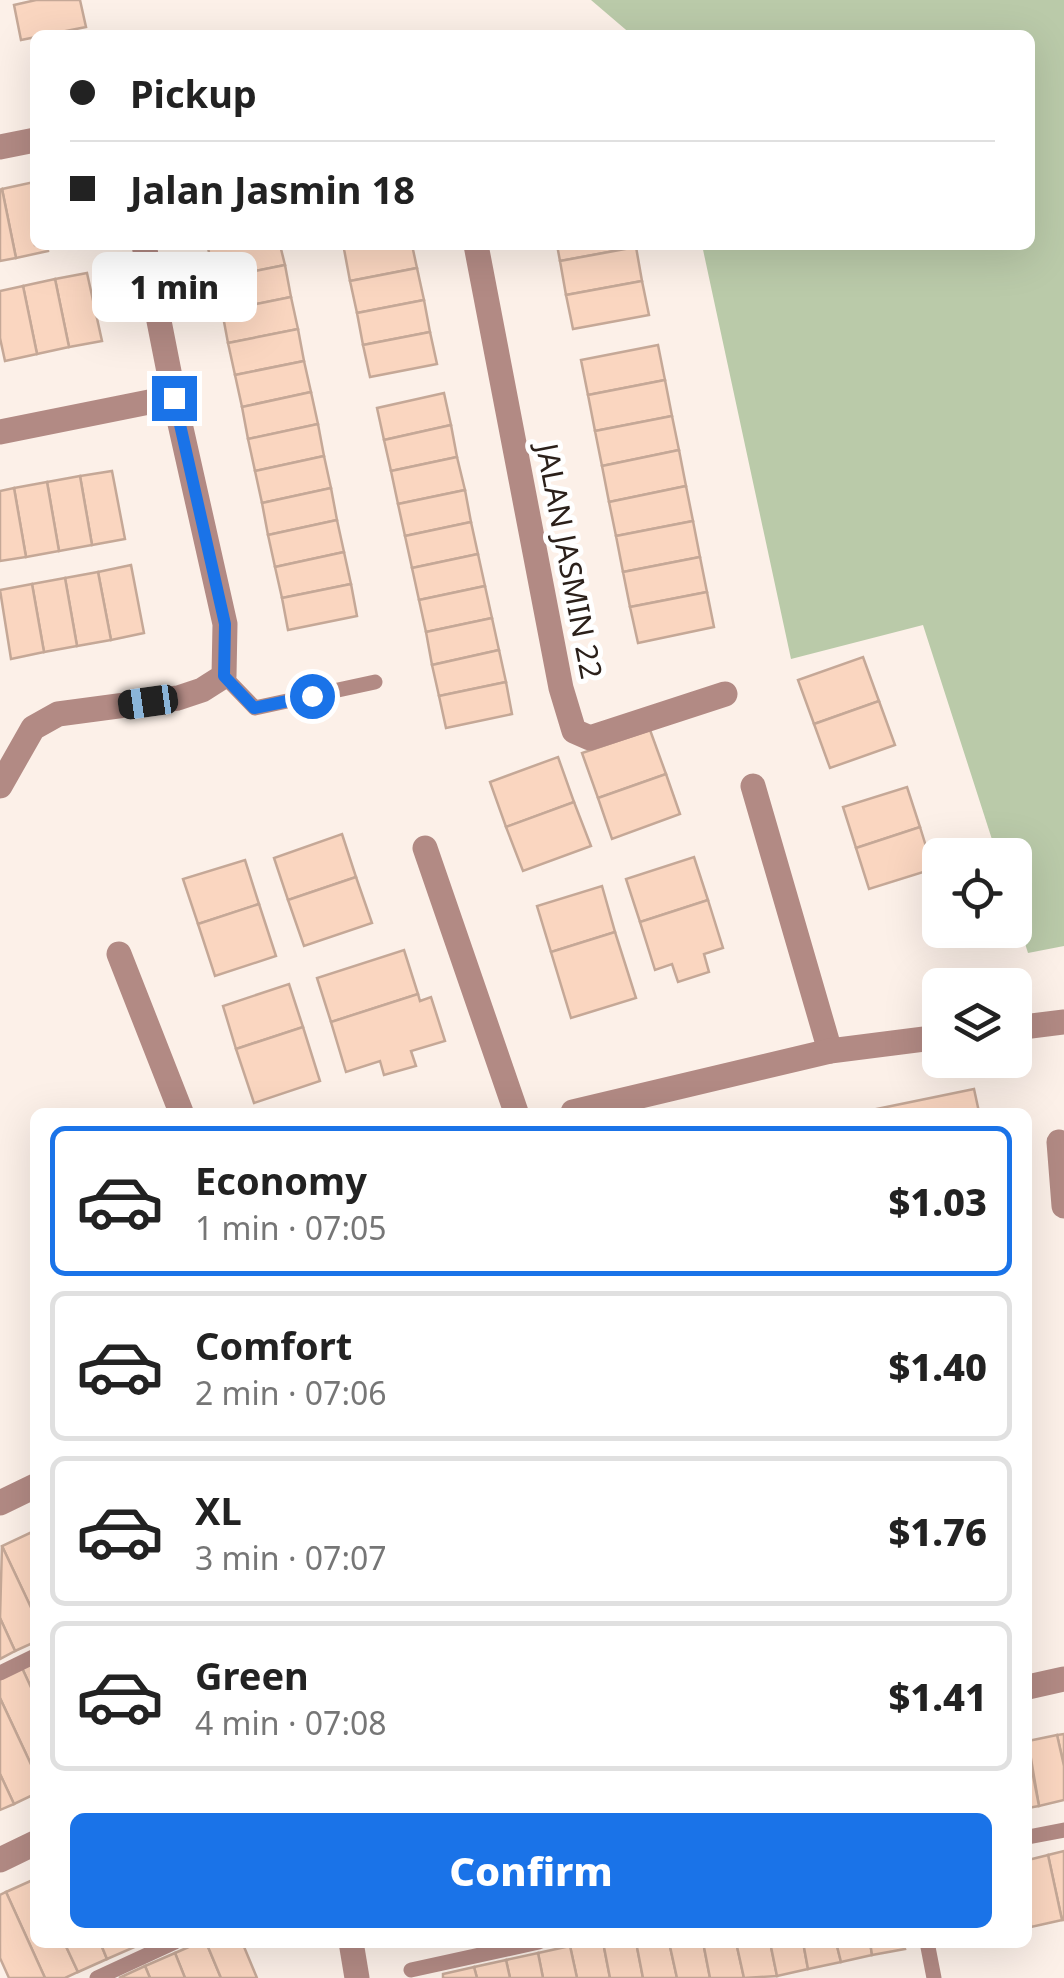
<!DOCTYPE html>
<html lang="en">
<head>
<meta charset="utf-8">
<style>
  body { margin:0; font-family:"Noto Sans",sans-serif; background:#f2f2f2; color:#222; height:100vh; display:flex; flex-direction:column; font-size:38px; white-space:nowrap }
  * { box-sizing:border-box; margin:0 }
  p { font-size:32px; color:#767676 }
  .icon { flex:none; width:55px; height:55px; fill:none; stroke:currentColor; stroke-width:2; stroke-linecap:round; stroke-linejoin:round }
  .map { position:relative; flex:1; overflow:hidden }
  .details { position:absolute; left:30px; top:1108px; width:1002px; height:840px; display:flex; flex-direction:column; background:#fff; border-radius:15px; box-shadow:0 10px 40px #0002 }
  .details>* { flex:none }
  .banner { position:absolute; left:30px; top:30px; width:1005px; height:220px; border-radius:15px; box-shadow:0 10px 40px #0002; display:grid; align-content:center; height:220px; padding:0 40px; background:#fff }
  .fabs { position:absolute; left:922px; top:838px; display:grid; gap:20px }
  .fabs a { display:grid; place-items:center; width:110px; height:110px; border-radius:15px; background:#fff; box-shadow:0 10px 40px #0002; font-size:50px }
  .end { position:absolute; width:45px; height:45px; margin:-22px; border:12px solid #1a73e8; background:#fff; box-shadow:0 0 0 5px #fff }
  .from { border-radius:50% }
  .bubble { position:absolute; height:70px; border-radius:15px; background:#fff; box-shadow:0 10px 40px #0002; font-size:32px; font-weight:800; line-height:70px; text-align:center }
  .car { position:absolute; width:30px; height:60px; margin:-30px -15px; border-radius:12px; box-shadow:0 0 8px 2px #0007; background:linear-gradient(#222 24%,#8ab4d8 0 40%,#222 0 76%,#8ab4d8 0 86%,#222 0) }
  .banner b { display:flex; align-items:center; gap:35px; height:95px; font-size:38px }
  .banner b+b { border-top:2px solid #e0e0e0 }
  .banner i { width:25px; height:25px; background:#222 }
  ul { padding:18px 0 0; list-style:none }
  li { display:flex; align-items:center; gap:30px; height:150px; margin:0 20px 15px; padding:0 20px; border:5px solid #e0e0e0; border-radius:15px }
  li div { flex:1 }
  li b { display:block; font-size:38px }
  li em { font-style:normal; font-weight:800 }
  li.active { border-color:#1a73e8 }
  li>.icon { width:90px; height:90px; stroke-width:1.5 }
  .primary-button { display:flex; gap:20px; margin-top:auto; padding:20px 40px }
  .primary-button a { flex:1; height:115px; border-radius:15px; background:#1a73e8; color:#fff; font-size:40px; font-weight:800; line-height:115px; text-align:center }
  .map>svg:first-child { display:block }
  .green { fill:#bacaa9 }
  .building { fill:#fad6c0; stroke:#c5a897; stroke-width:2.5 }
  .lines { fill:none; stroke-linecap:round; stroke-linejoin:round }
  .lane { stroke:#b28a84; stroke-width:15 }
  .street { stroke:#b28a84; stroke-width:25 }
  .route { stroke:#1a73e8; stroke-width:12 }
  .labels { text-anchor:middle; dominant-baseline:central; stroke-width:10; stroke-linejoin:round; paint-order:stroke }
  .street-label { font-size:30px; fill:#2b201a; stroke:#fff }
</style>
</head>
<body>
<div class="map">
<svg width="1064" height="1978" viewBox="0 0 1064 1978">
  <rect width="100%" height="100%" fill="#fcf0e8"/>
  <path class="green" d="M591,0H1064V946L1028,953L1015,912V855H997L923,625L791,659L702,245H1030V35H632Z"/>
  <g class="building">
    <path d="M36,0H80L86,27L21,40L14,5Z"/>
    <path d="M34,182L35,245H47L48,251L16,258L2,189Z"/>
    <path d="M2,189L16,258L0,261V190Z"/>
    <path d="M220,245H280L285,265L215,279L208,248Z"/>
    <path d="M366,245H412L417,268L350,281L344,249Z"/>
    <path d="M557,245H636V247L560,261Z"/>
    <path d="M636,247L642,281L566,295L560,261Z"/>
    <path d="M285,265L291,297L222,311L215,279Z"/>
    <path d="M417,268L424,300L357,313L350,281Z"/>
    <path d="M87,273L102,341L69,347L55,279Z"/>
    <path d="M55,279L69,347L37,354L23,286Z"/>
    <path d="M642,281L649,315L573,329L566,295Z"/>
    <path d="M23,286L37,354L5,361L0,338V291Z"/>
    <path d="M291,297L298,329L228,343L222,311Z"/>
    <path d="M424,300L430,332L363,345L357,313Z"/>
    <path d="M298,329L304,361L235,375L228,343Z"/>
    <path d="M430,332L437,364L370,377L363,345Z"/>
    <path d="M658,345L665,380L588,395L581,360Z"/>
    <path d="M304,361L311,392L242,407L235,375Z"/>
    <path d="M665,380L672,416L595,431L588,395Z"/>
    <path d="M311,392L318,424L248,439L242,407Z"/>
    <path d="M444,393L451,425L384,440L377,408Z"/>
    <path d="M672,416L679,450L602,466L595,431Z"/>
    <path d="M318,424L324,456L255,471L248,439Z"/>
    <path d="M451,425L457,457L391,471L384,440Z"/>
    <path d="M679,450L686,486L609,502L602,466Z"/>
    <path d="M324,456L331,488L262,503L255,471Z"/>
    <path d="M457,457L465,490L398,504L391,471Z"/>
    <path d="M112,471L125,539L92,545L80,476Z"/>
    <path d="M80,476L92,545L59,551L47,482Z"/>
    <path d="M47,482L59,551L26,557L14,488Z"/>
    <path d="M686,486L693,521L616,536L609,502Z"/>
    <path d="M14,488L26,557L0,561V491Z"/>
    <path d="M331,488L337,520L268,535L262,503Z"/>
    <path d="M465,490L471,522L405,536L398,504Z"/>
    <path d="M337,520L344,552L275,567L268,535Z"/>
    <path d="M693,521L700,557L623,572L616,536Z"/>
    <path d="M471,522L478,554L412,568L405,536Z"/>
    <path d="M344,552L351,584L282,598L275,567Z"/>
    <path d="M478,554L485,586L419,600L412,568Z"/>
    <path d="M700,557L707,592L630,607L623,572Z"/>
    <path d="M131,565L144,633L111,640L98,572Z"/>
    <path d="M98,572L111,640L77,646L65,578Z"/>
    <path d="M65,578L77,646L44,652L32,584Z"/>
    <path d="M32,584L44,652L11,659L0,590Z"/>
    <path d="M351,584L357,616L288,630L282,598Z"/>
    <path d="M485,586L492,618L426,632L419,600Z"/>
    <path d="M707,592L714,627L638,643L630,607Z"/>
    <path d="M492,618L499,650L432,665L426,632Z"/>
    <path d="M499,650L506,682L439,696L432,665Z"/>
    <path d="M863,657L879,701L814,724L798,680Z"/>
    <path d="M506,682L512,714L446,728L439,696Z"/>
    <path d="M879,701L895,745L830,768L814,724Z"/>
    <path d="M650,730L666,774L598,798L582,753Z"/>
    <path d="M558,757L574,802L506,827L490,782Z"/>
    <path d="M666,774L680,814L612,839L598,798Z"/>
    <path d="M907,787L920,827L856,848L843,807Z"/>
    <path d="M574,802L591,846L523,871L506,827Z"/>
    <path d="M920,827L933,869L869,889L856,848Z"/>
    <path d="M342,834L356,877L288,900L274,858Z"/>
    <path d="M694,857L708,900L640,922L626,879Z"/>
    <path d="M245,860L259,904L198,924L183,879Z"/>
    <path d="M356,877L372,923L304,946L288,900Z"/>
    <path d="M602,886L615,932L551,952L537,906Z"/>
    <path d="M708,900L723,948L704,954L709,972L678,982L672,964L655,970L640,922Z"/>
    <path d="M259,904L276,956L215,976L198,924Z"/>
    <path d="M615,932L636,998L571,1018L551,952Z"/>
    <path d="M404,950L418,994L331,1022L317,978Z"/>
    <path d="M289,984L303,1027L236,1049L223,1006Z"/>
    <path d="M418,994L420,1001L431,997L445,1041L411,1051L416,1066L384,1075L380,1061L346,1072L331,1022Z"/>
    <path d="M303,1027L320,1081L254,1103L236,1049Z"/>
    <path d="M974,1089L979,1112H862Z"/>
    <path d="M32,1532L35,1539V1616L2,1546Z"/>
    <path d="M2,1546L35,1616V1642L15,1651L0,1618Z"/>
    <path d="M0,1618L15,1651L0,1659Z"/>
    <path d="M35,1661V1696L22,1668Z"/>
    <path d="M22,1668L35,1696V1773L0,1698V1678Z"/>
    <path d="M0,1698L35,1773V1794L14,1804L0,1774Z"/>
    <path d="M1064,1734V1766L1057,1735Z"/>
    <path d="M1057,1735L1064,1766V1800L1039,1806L1028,1741Z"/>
    <path d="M1028,1750L1039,1806L1028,1808Z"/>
    <path d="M0,1774L14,1804L0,1810Z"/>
    <path d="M1064,1851V1920H1062L1048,1855Z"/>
    <path d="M1048,1855L1062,1920L1031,1927L1028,1860Z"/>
    <path d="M35,1879V1942H64L78,1972L65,1978H45L6,1892Z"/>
    <path d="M6,1892L45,1978H9L0,1958V1895Z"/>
    <path d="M64,1942H100L107,1959L78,1972Z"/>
    <path d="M100,1942H135L137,1946L107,1959Z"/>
    <path d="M200,1942H206L221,1978H185L175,1953Z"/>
    <path d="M206,1942H242L257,1978H221Z"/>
    <path d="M589,1942H603L610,1978H577L570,1946Z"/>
    <path d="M603,1942H636L643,1978H610Z"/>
    <path d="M636,1942H669L677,1978H643Z"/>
    <path d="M669,1942H703L710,1978H677Z"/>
    <path d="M703,1942H736L744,1978H710Z"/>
    <path d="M736,1942H770L777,1976L744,1978Z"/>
    <path d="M770,1942H803L808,1969L777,1976Z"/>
    <path d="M803,1942H836L841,1962L808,1969Z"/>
    <path d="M836,1942H870L872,1955L841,1962Z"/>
    <path d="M870,1942H903L905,1949L872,1955Z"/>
    <path d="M570,1946L577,1978H543L538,1953Z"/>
    <path d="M175,1953L185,1978H150L145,1966Z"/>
    <path d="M538,1953L543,1978H510L506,1960Z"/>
    <path d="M506,1960L510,1978H477L474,1967Z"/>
    <path d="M145,1966L150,1978H119Z"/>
    <path d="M474,1967L477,1978H443V1974Z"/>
  </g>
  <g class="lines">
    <g class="lane">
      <path d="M224,676L255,708L375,682"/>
      <path d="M0,1673L35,1656"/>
      <path d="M1028,1837L1064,1830"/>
      <path d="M927,1942L934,1978"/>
      <path d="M411,1970L539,1942"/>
      <path d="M97,1978L175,1942"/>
    </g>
    <g class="street">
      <path d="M0,147L35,140"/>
      <path d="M476,245L561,688L574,731L590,738L725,694"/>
      <path d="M0,432L174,397"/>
      <path d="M0,786L33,728L58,714L178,698L202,690L224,676L225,624L174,397L144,245"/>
      <path d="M753,786L830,1051"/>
      <path d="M425,848L516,1112"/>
      <path d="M119,954L181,1112"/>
      <path d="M1015,1028L1064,1022"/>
      <path d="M573,1112L830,1051L940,1037"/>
      <path d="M1059,1142L1064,1206"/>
      <path d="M0,1503L35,1486"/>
      <path d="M1028,1687L1064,1679"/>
      <path d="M0,1860L35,1843"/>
      <path d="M351,1942L357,1978"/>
    </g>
  </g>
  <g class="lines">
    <path class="route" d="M174,398L225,624L224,676L254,708L312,696"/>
  </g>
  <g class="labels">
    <g class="street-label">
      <text transform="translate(570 561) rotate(79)">JALAN JASMIN 22</text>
    </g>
  </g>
</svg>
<div class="fabs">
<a><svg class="icon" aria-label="locate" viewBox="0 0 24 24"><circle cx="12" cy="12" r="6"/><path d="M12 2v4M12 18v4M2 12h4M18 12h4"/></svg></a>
<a><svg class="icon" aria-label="layers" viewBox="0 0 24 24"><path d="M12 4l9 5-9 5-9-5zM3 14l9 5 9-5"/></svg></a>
</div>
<i class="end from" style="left:312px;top:696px"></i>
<i class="end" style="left:174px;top:398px"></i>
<div class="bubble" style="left:92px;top:252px;width:165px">1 min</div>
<i class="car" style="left:148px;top:702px;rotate:262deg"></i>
<div class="banner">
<b><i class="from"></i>Pickup</b>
<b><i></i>Jalan Jasmin 18</b>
</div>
<section class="details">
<ul>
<li class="active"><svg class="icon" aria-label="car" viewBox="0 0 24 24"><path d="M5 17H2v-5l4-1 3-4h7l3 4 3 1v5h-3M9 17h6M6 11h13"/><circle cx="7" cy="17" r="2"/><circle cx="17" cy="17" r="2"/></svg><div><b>Economy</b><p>1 min · 07:05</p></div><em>$1.03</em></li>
<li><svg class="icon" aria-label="car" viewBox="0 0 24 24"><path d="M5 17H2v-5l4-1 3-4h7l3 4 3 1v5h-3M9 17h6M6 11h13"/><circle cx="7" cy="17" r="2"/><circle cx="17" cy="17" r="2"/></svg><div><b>Comfort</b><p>2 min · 07:06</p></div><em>$1.40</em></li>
<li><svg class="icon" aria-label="car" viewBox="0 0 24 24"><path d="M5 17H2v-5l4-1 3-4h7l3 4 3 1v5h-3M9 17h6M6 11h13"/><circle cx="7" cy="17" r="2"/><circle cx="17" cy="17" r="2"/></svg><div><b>XL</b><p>3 min · 07:07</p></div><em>$1.76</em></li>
<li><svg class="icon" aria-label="car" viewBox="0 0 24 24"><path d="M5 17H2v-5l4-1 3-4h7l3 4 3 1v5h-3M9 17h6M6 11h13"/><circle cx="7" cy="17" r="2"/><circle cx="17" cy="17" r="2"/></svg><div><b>Green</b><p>4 min · 07:08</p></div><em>$1.41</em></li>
</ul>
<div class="primary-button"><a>Confirm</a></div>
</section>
</div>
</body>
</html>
